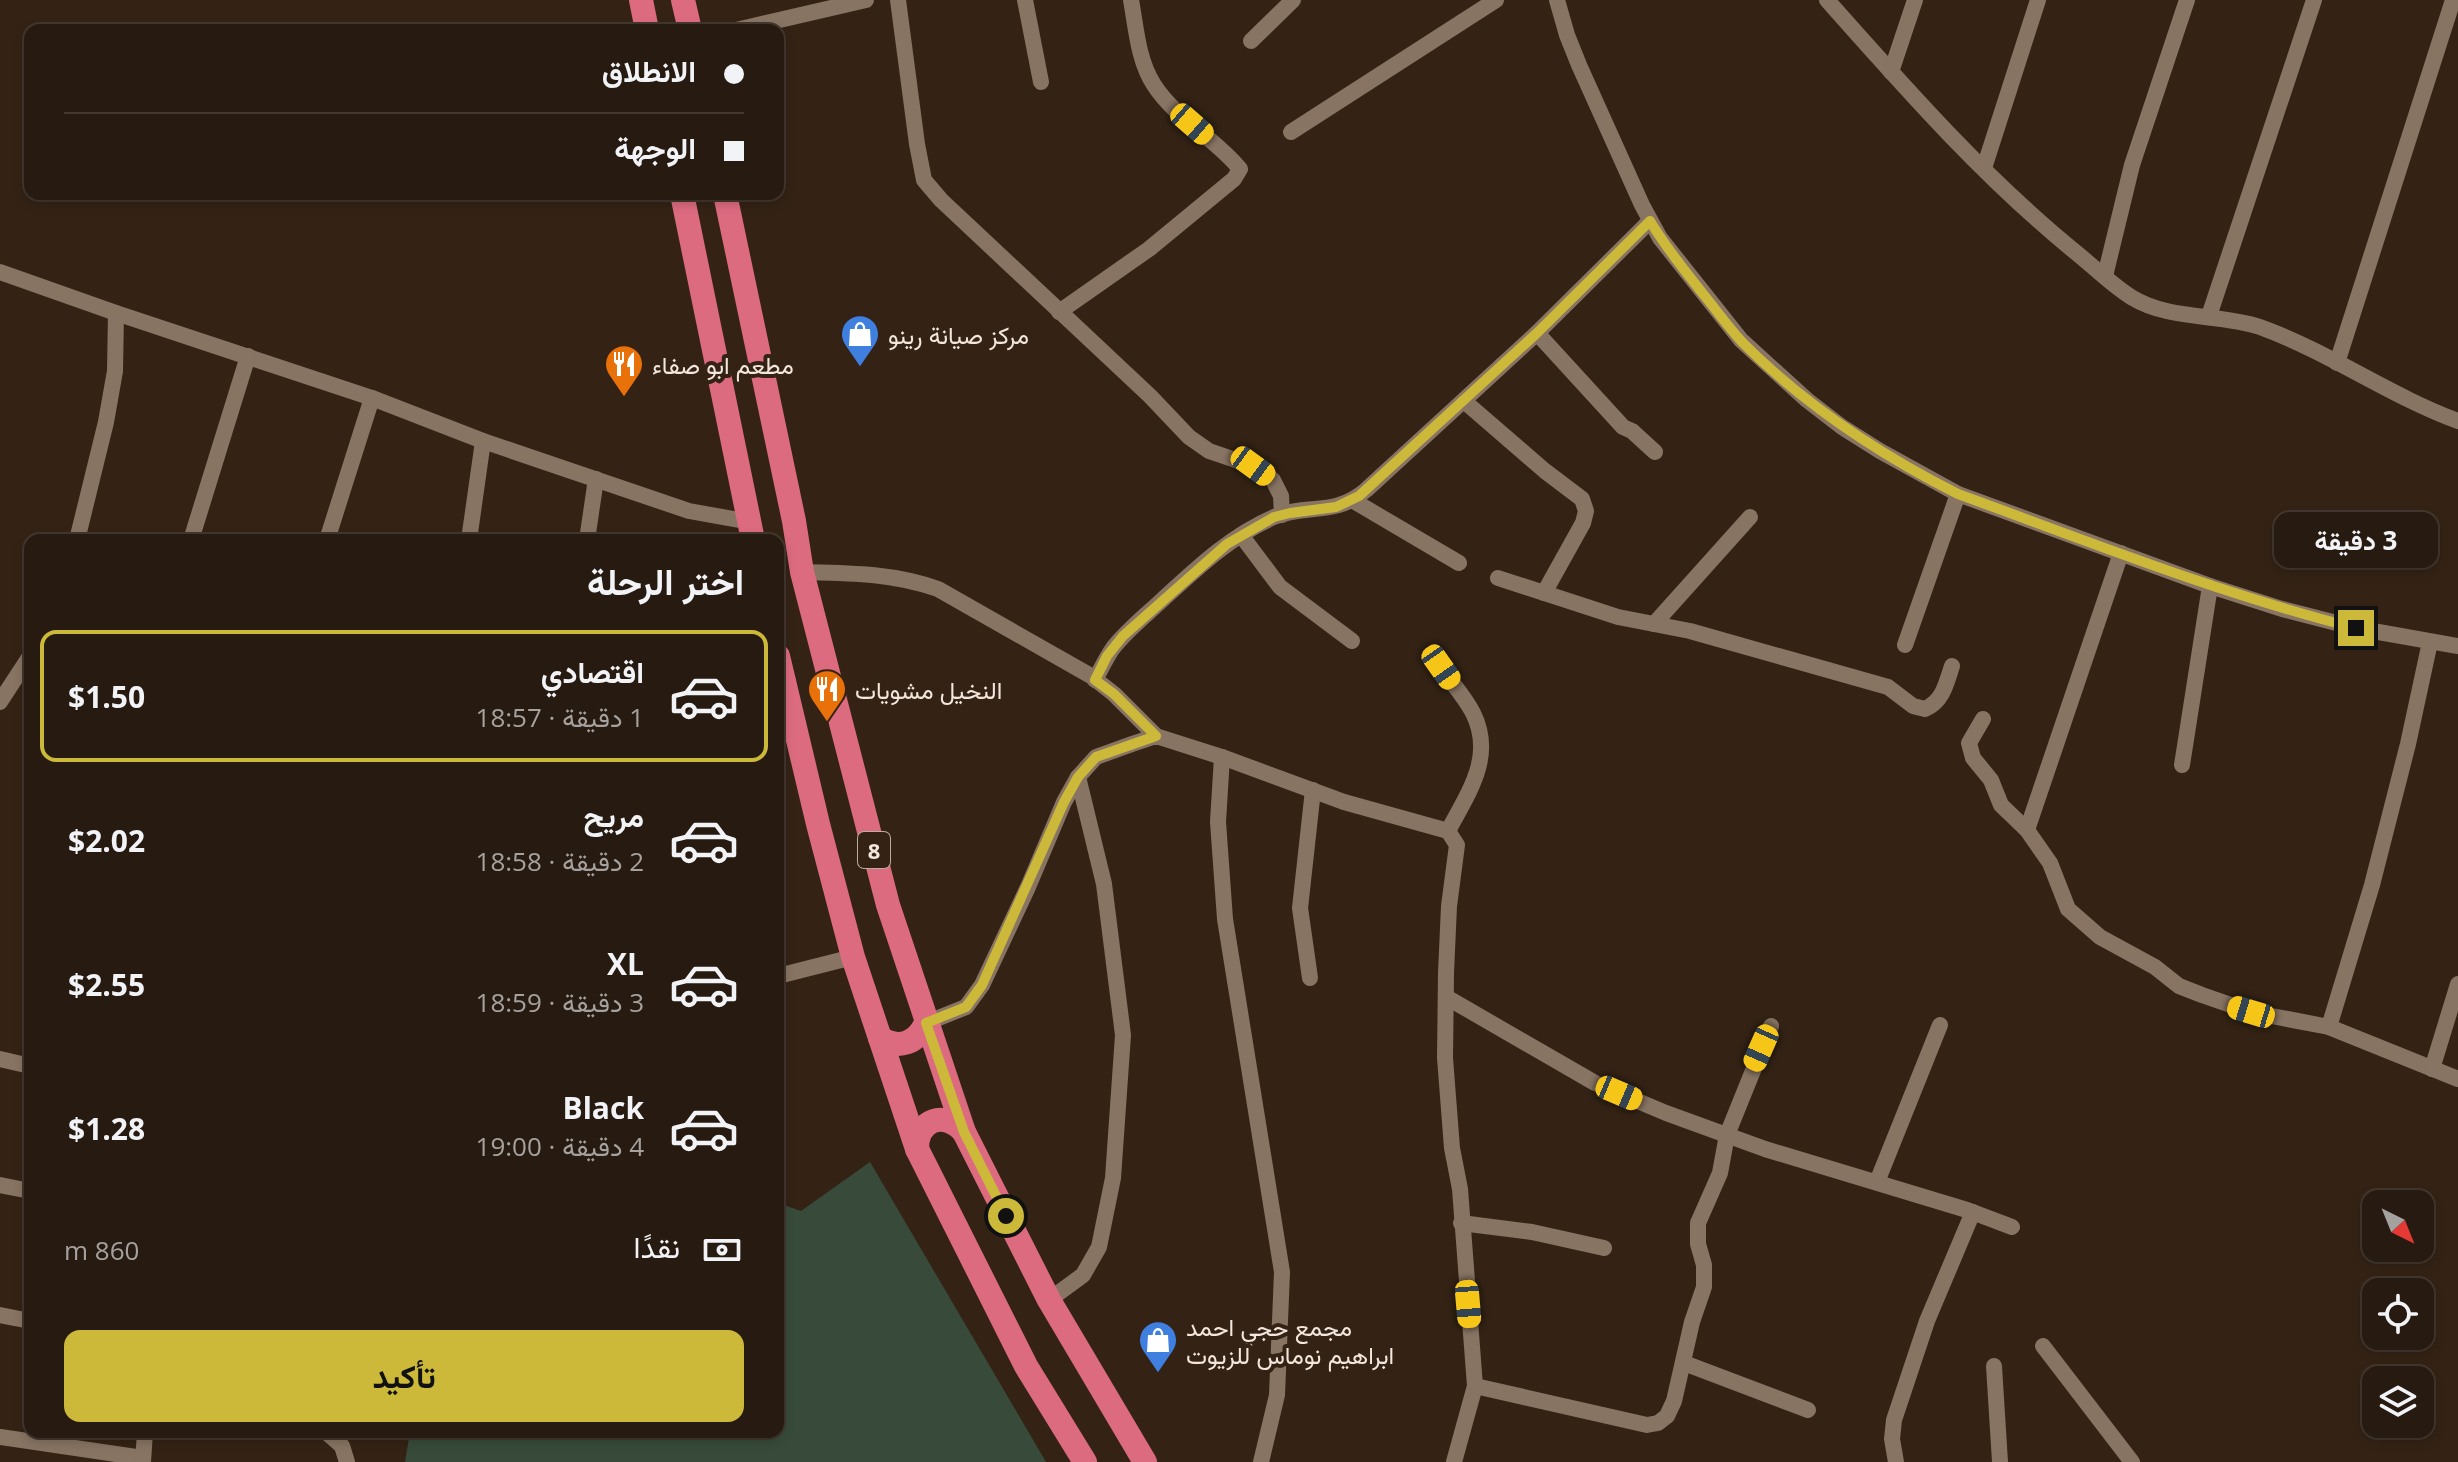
<!DOCTYPE html>
<html lang="ar">
<head>
<meta charset="utf-8">
<style>
  body { margin:0; font-family:"Open Sans",Vazirmatn,sans-serif; background:#2f2319; color:#f1f3f6; direction:rtl; height:100vh; display:flex; flex-direction:column; font-size:30px; white-space:nowrap }
  * { box-sizing:border-box; margin:0 }
  p { font-size:26px; color:#a4a19f }
  .icon { flex:none; width:44px; height:44px; fill:none; stroke:currentColor; stroke-width:2; stroke-linecap:round; stroke-linejoin:round }
  .map { position:relative; flex:1; overflow:hidden; direction:ltr }
  .panel { position:absolute; left:24px; top:534px; width:760px; height:904px; display:flex; flex-direction:column; background:#271a10; border-radius:16px; box-shadow:0 4px 12px #0003,0 0 0 2px #433830; direction:rtl }
  .panel>* { flex:none }
  .banner { position:absolute; left:24px; top:24px; width:760px; height:176px; border-radius:16px; box-shadow:0 4px 12px #0003,0 0 0 2px #433830; direction:rtl; display:grid; align-content:center; height:176px; padding:0 40px; background:#271a10 }
  .needle { width:52px; rotate:137deg }
  .tools { position:absolute; left:2362px; top:1190px; display:grid; gap:16px }
  .tools a { display:grid; place-items:center; width:72px; height:72px; border-radius:16px; background:#271a10; box-shadow:0 4px 12px #0003,0 0 0 2px #433830; font-size:40px }
  .end { position:absolute; width:36px; height:36px; margin:-18px; border:10px solid #ccb939; background:#111; box-shadow:0 0 0 4px #111 }
  .from { border-radius:50% }
  .bubble { position:absolute; height:56px; border-radius:16px; background:#271a10; box-shadow:0 4px 12px #0003,0 0 0 2px #433830; font-size:26px; font-weight:700; line-height:56px; text-align:center; direction:rtl }
  .car { position:absolute; width:24px; height:48px; margin:-24px -12px; border-radius:10px; box-shadow:0 0 6px 2px #0007; background:linear-gradient(#f5c518 24%,#345 0 40%,#f5c518 0 76%,#345 0 86%,#f5c518 0) }
  .banner b { display:flex; align-items:center; gap:28px; height:76px; font-size:30px }
  .banner b+b { border-top:2px solid #433830 }
  .banner i { width:20px; height:20px; background:#f1f3f6 }
  ul { padding:0; list-style:none }
  li { display:flex; align-items:center; gap:24px; height:132px; margin:0 16px 12px; padding:0 24px; border:4px solid transparent; border-radius:16px }
  li div { flex:1 }
  li b { display:block; font-size:30px }
  li em { font-style:normal; font-weight:700 }
  li.active { border-color:#ccb939 }
  li>.icon { width:72px; height:72px; stroke-width:1.5 }
  h2 { padding:0 40px; font-size:36px; line-height:96px }
  .pay { display:flex; align-items:center; gap:20px; height:88px; padding:0 40px; font-size:30px }
  .pay p { margin-inline-start:auto }
  .cta { display:flex; gap:16px; margin-top:auto; padding:16px 40px }
  .cta a { flex:1; height:92px; border-radius:16px; background:#ccb939; color:#111; font-size:32px; font-weight:700; line-height:92px; text-align:center }
  .map>svg:first-child { display:block }
  .green { fill:#384b3a }
  .lines { fill:none; stroke-linecap:round; stroke-linejoin:round }
  .minor { stroke:#887463; stroke-width:16 }
  .trunk { stroke:#dd6b80; stroke-width:24 }
  .route { stroke:#ccb939; stroke-width:10 }
  .labels { text-anchor:middle; dominant-baseline:central; stroke-width:8; stroke-linejoin:round; paint-order:stroke }
  .shield { fill:#342315; stroke:#b9aca1; stroke-width:2 }
  .shield-label { font-size:22px; font-weight:bold; fill:#f2e6dd }
  .poi-label { font-size:24px; fill:#f2e6dd; stroke:#342315; text-anchor:start }
</style>
</head>
<body>
<div class="map">
<svg width="2458" height="1462" viewBox="0 0 2458 1462">
  <rect width="100%" height="100%" fill="#342315"/>
  <path class="green" d="M870,1162L1046,1462H405L410,1432H778V1203L801,1211Z"/>
  <g class="lines">
    <g class="minor">
      <path d="M898,0L917,144L924,180L941,200L1150,396L1189,437L1209,451L1253,466L1273,480L1281,496L1282,515"/>
      <path d="M1025,0L1041,82"/>
      <path d="M1557,0L1567,35L1579,65L1642,205L1660,238L1741,340L1807,400L1842,427L1880,451L1958,494L2210,586L2282,609L2356,628L2458,646"/>
      <path d="M1827,0C1906,89 1986,180 2079,255C2096,269 2112,285 2131,297C2170,321 2218,313 2260,327C2329,352 2390,396 2458,421"/>
      <path d="M736,30L866,0"/>
      <path d="M1251,41L1293,0"/>
      <path d="M1891,72L1915,0"/>
      <path d="M1291,132L1496,0"/>
      <path d="M1984,168L2038,0"/>
      <path d="M0,272L116,313L372,398L483,441L689,511L750,522"/>
      <path d="M2105,276L2132,165L2187,0"/>
      <path d="M1059,312L1149,249L1234,179L1240,169C1215,138 1176,119 1154,85C1138,61 1136,27 1131,0"/>
      <path d="M2209,316L2314,0"/>
      <path d="M1537,333L1623,427L1632,431L1655,452"/>
      <path d="M2337,363L2453,0"/>
      <path d="M1464,401L1545,471L1582,499L1586,511L1583,523L1544,593"/>
      <path d="M1352,500L1459,563"/>
      <path d="M1241,535L1280,587L1352,641"/>
      <path d="M77,540L106,422L115,371L116,313"/>
      <path d="M191,540L248,356"/>
      <path d="M327,540L372,398"/>
      <path d="M469,540L483,441"/>
      <path d="M587,540L596,479"/>
      <path d="M802,572C849,573 893,573 938,589L1091,676L1114,694L1156,736"/>
      <path d="M1498,578L1618,617L1690,631L1888,687L1913,706L1925,709C1943,701 1946,684 1952,666"/>
      <path d="M1654,624L1750,517"/>
      <path d="M1905,645L1958,494"/>
      <path d="M1441,667C1451,682 1465,697 1473,713C1495,757 1468,793 1448,831"/>
      <path d="M1095,680C1101,669 1106,658 1113,648C1127,630 1145,616 1161,601C1196,569 1230,536 1274,517C1308,503 1334,517 1366,490L1537,333L1650,221"/>
      <path d="M0,702L30,656"/>
      <path d="M1983,719L1969,743L1973,758L1991,780L2001,805L2027,830L2050,863L2068,909L2100,937L2155,967L2179,986L2202,995L2251,1012L2329,1027L2458,1079"/>
      <path d="M1222,757L1218,822L1225,919L1282,1272L1277,1395L1261,1462"/>
      <path d="M2182,765L2210,586"/>
      <path d="M2027,830L2121,553"/>
      <path d="M778,976L853,957"/>
      <path d="M1310,978L1300,908L1313,790"/>
      <path d="M1446,997L1595,1083L1666,1113L1765,1149L1967,1210L2012,1227"/>
      <path d="M926,1023L966,1007L982,985L1028,887L1064,802L1078,777L1096,757L1132,744L1156,736L1222,757L1344,802L1448,831L1457,845L1449,906L1446,973L1445,1058L1452,1148L1460,1189L1475,1386L1454,1462"/>
      <path d="M2329,1027L2372,885L2408,744L2430,642"/>
      <path d="M0,1059L30,1066"/>
      <path d="M2432,1069L2458,984"/>
      <path d="M1877,1182L1940,1025"/>
      <path d="M0,1185L30,1191"/>
      <path d="M1461,1223L1532,1232L1604,1248"/>
      <path d="M1049,1300L1083,1275L1099,1247L1113,1178L1123,1035L1104,884L1078,777"/>
      <path d="M0,1315L30,1321"/>
      <path d="M2043,1346L2132,1462"/>
      <path d="M1684,1363L1808,1410"/>
      <path d="M1994,1366L2000,1462"/>
      <path d="M1475,1386L1647,1425L1658,1423L1667,1416L1674,1401L1692,1322L1704,1287V1265L1698,1244V1223L1720,1173L1727,1135L1771,1026"/>
      <path d="M326,1432L342,1446L347,1462"/>
      <path d="M0,1437L143,1458"/>
      <path d="M143,1462L145,1432"/>
      <path d="M1896,1462L1892,1439L1894,1420L1927,1321L1973,1212"/>
    </g>
    <g class="trunk">
      <path d="M641,0L647,30"/>
      <path d="M683,0L690,30"/>
      <path d="M682,194L753,540"/>
      <path d="M725,194L794,521L802,572L888,905L964,1132L1049,1300L1145,1462"/>
      <path d="M778,656L818,824L853,957L917,1149L1026,1366L1085,1462"/>
      <path d="M880,1038C899,1050 917,1043 926,1023"/>
      <path d="M917,1149C917,1119 945,1110 964,1132"/>
    </g>
  </g>
  <g class="lines">
    <path class="route" d="M1006,1216L964,1132L926,1023L966,1007L982,985L1064,802L1078,777L1096,757L1156,736L1114,694L1095,680L1107,656L1123,636L1227,544L1274,517L1290,513L1336,507L1359,496L1537,333L1650,221C1666,248 1685,271 1704,295C1717,311 1729,328 1743,343C1806,406 1879,454 1958,494C2090,542 2220,594 2356,628"/>
  </g>
  <defs>
    <symbol id="shop-pin" viewBox="-11 -11 22 30"><path d="M0 17L-7.5 6A9.5 9.5 0 1 1 7.5 6Z" fill="#3f7fe0" stroke="#342315"/><path d="M-5-2.5h2.3a2.7 3.5 0 0 1 5.4 0H5L5.5 6h-11ZM-1.5-2.5h3a1.5 2.3 0 0 0-3 0Z" fill="#fff"/></symbol>
    <symbol id="restaurant-pin" viewBox="-11 -11 22 30"><path d="M0 17L-7.5 6A9.5 9.5 0 1 1 7.5 6Z" fill="#e8710a" stroke="#342315"/><path d="M-5-6h1v4h1v-4h1v4h1v-4h1v5L-1.5 .5V6h-2V.5L-5-1ZM5-6V6H3V1.5H1.5Q1.5-4 5-6Z" fill="#fff"/></symbol>
  </defs>
  <g fill-rule="evenodd">
    <use href="#shop-pin" x="838" y="312" width="44" height="60"/>
    <use href="#restaurant-pin" x="602" y="342" width="44" height="60"/>
    <use href="#restaurant-pin" x="805" y="667" width="44" height="60"/>
    <use href="#shop-pin" x="1136" y="1318" width="44" height="60"/>
  </g>
  <g class="labels">
    <rect class="shield" x="858" y="832" width="32" height="36" rx="6"/>
    <g class="shield-label">
      <text x="874" y="850">8</text>
    </g>
    <g class="poi-label">
      <text x="888" y="334">مركز صيانة رينو</text>
      <text x="652" y="364">مطعم ابو صفاء</text>
      <text x="855" y="689">النخيل مشويات</text>
      <text x="1186" y="1326">مجمع حجي احمد<tspan x="1186" dy="28">ابراهيم نوماس للزيوت</tspan></text>
    </g>
  </g>
</svg>
<div class="tools">
<a><svg class="needle" viewBox="-14 -14 28 28"><path d="M0-13l5 13h-10z" fill="#e53935"/><path d="M0 13l5-13h-10z" fill="#a4a19f"/></svg></a>
<a><svg class="icon" aria-label="locate" viewBox="0 0 24 24"><circle cx="12" cy="12" r="6"/><path d="M12 2v4M12 18v4M2 12h4M18 12h4"/></svg></a>
<a><svg class="icon" aria-label="layers" viewBox="0 0 24 24"><path d="M12 4l9 5-9 5-9-5zM3 14l9 5 9-5"/></svg></a>
</div>
<i class="end from" style="left:1006px;top:1216px"></i>
<i class="end" style="left:2356px;top:628px"></i>
<div class="bubble" style="left:2274px;top:512px;width:164px">3 دقيقة</div>
<i class="car" style="left:1192px;top:124px;rotate:131deg"></i>
<i class="car" style="left:1253px;top:466px;rotate:126deg"></i>
<i class="car" style="left:1441px;top:667px;rotate:145deg"></i>
<i class="car" style="left:2251px;top:1012px;rotate:287deg"></i>
<i class="car" style="left:1761px;top:1048px;rotate:204deg"></i>
<i class="car" style="left:1619px;top:1093px;rotate:113deg"></i>
<i class="car" style="left:1468px;top:1304px;rotate:175deg"></i>
<div class="banner">
<b><i class="from"></i>الانطلاق</b>
<b><i></i>الوجهة</b>
</div>
<section class="panel">
<h2>اختر الرحلة</h2>
<ul>
<li class="active"><svg class="icon" aria-label="car" viewBox="0 0 24 24"><path d="M5 17H2v-5l4-1 3-4h7l3 4 3 1v5h-3M9 17h6M6 11h13"/><circle cx="7" cy="17" r="2"/><circle cx="17" cy="17" r="2"/></svg><div><b>اقتصادي</b><p>1 دقيقة · 18:57</p></div><em>$1.50</em></li>
<li><svg class="icon" aria-label="car" viewBox="0 0 24 24"><path d="M5 17H2v-5l4-1 3-4h7l3 4 3 1v5h-3M9 17h6M6 11h13"/><circle cx="7" cy="17" r="2"/><circle cx="17" cy="17" r="2"/></svg><div><b>مريح</b><p>2 دقيقة · 18:58</p></div><em>$2.02</em></li>
<li><svg class="icon" aria-label="car" viewBox="0 0 24 24"><path d="M5 17H2v-5l4-1 3-4h7l3 4 3 1v5h-3M9 17h6M6 11h13"/><circle cx="7" cy="17" r="2"/><circle cx="17" cy="17" r="2"/></svg><div><b>XL</b><p>3 دقيقة · 18:59</p></div><em>$2.55</em></li>
<li><svg class="icon" aria-label="car" viewBox="0 0 24 24"><path d="M5 17H2v-5l4-1 3-4h7l3 4 3 1v5h-3M9 17h6M6 11h13"/><circle cx="7" cy="17" r="2"/><circle cx="17" cy="17" r="2"/></svg><div><b>Black</b><p>4 دقيقة · 19:00</p></div><em>$1.28</em></li>
</ul>
<div class="pay"><svg class="icon" aria-label="cash" viewBox="0 0 24 24"><path d="M3 7h18v10H3z"/><circle cx="12" cy="12" r="2"/></svg>نقدًا<p>860 m</p></div>
<div class="cta"><a>تأكيد</a></div>
</section>
</div>
</body>
</html>
